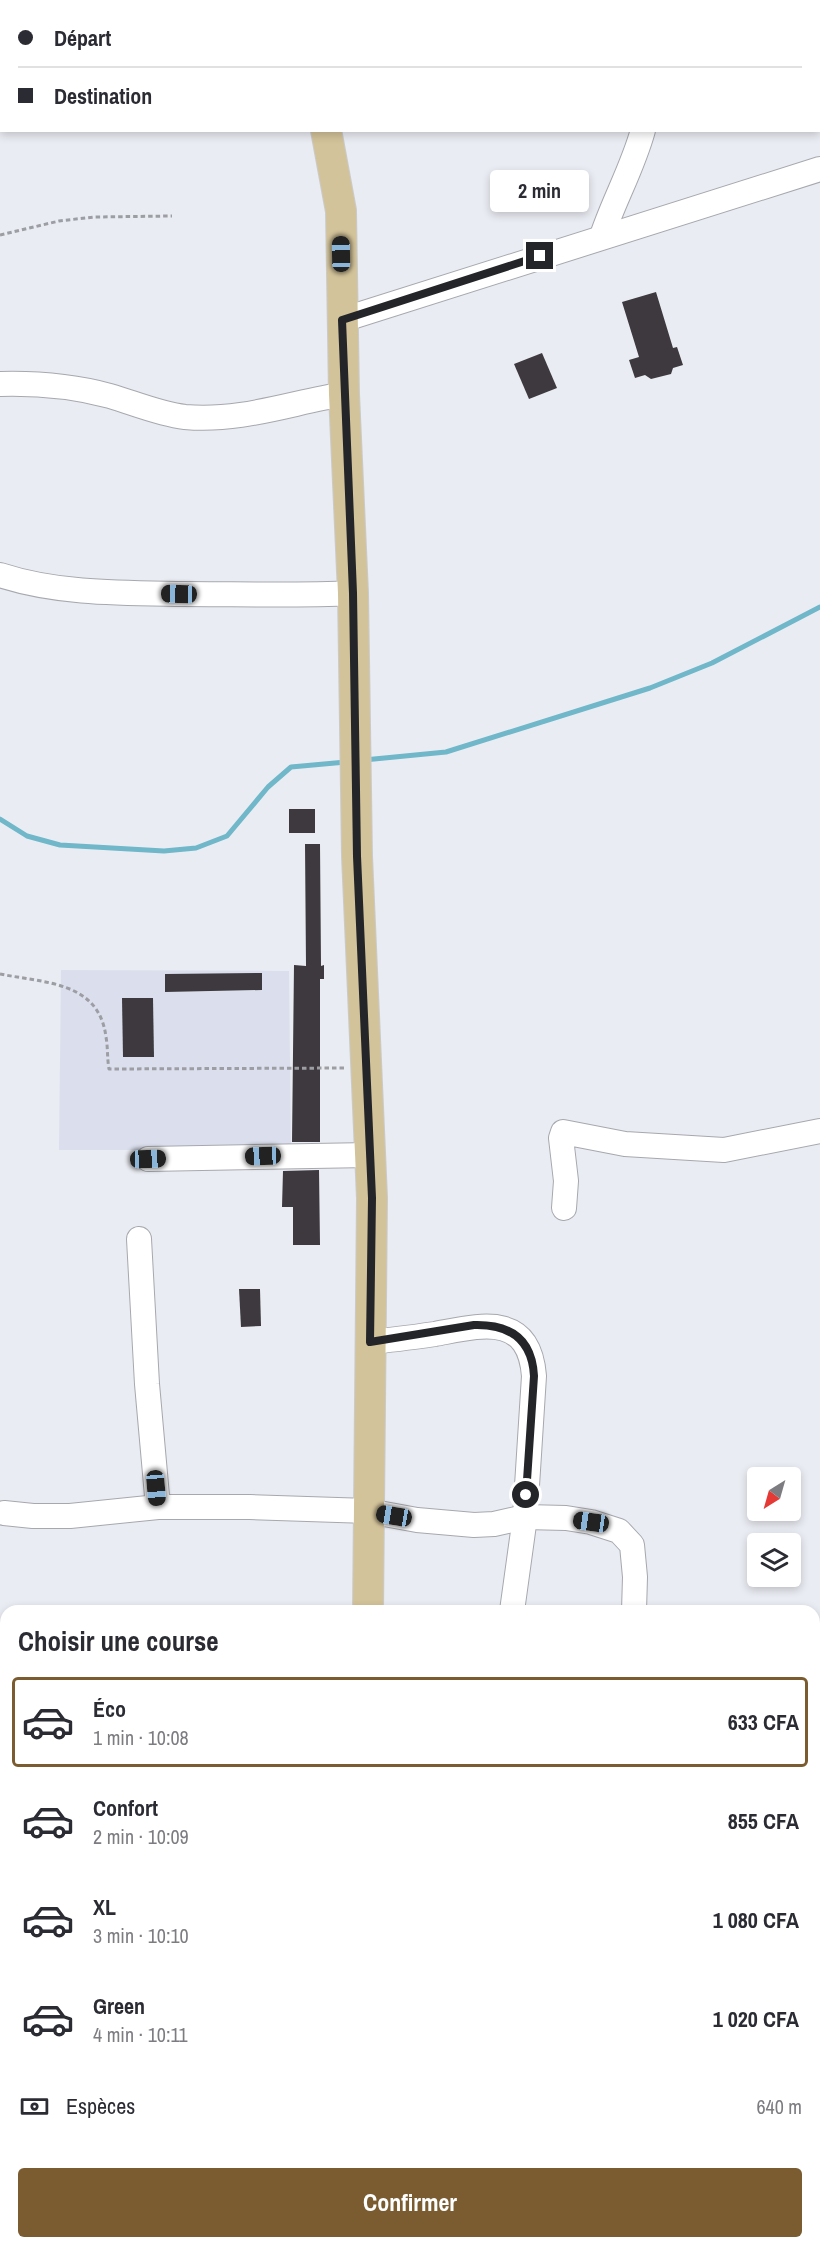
<!DOCTYPE html>
<html lang="fr">
<head>
<meta charset="utf-8">
<style>
  body { margin:0; font-family:"Archivo Narrow",sans-serif; background:#f7f7f7; color:#2b2b33; height:100vh; display:flex; flex-direction:column; font-size:22px; white-space:nowrap }
  * { box-sizing:border-box; margin:0 }
  p { font-size:20px; color:#7c7c81 }
  .icon { flex:none; width:33px; height:33px; fill:none; stroke:currentColor; stroke-width:2; stroke-linecap:round; stroke-linejoin:round }
  .map { position:relative; flex:1; overflow:hidden }
  .drawer { position:absolute; left:0px; top:1605px; width:820px; height:644px; display:flex; flex-direction:column; background:#fff; border-radius:18px 18px 0 0; box-shadow:0 3px 9px #0003 }
  .drawer>* { flex:none }
  .hud { position:absolute; left:0px; top:0px; width:820px; height:132px; box-shadow:0 3px 9px #0003; display:grid; align-content:center; height:132px; padding:0 18px; background:#fff }
  .needle { width:39px; rotate:217deg }
  .fabs { position:absolute; left:747px; top:1467px; display:grid; gap:12px }
  .fabs a { display:grid; place-items:center; width:54px; height:54px; border-radius:6px; background:#fff; box-shadow:0 3px 9px #0003; font-size:30px }
  .end { position:absolute; width:27px; height:27px; margin:-14px; border:8px solid #242528; background:#fff; box-shadow:0 0 0 3px #fff }
  .from { border-radius:50% }
  .bubble { position:absolute; height:42px; border-radius:6px; background:#fff; box-shadow:0 3px 9px #0003; font-size:20px; font-weight:800; line-height:42px; text-align:center }
  .car { position:absolute; width:18px; height:36px; margin:-18px -9px; border-radius:8px; box-shadow:0 0 4px 2px #0007; background:linear-gradient(#222 24%,#8ab4d8 0 40%,#222 0 76%,#8ab4d8 0 86%,#222 0) }
  .hud b { display:flex; align-items:center; gap:21px; height:57px; font-size:22px }
  .hud b+b { border-top:2px solid #e1e1e2 }
  .hud i { width:15px; height:15px; background:#2b2b33 }
  ul { padding:0; list-style:none }
  li { display:flex; align-items:center; gap:18px; height:90px; margin:0 12px 9px; padding:0 6px; border:3px solid transparent; border-radius:6px }
  li div { flex:1 }
  li b { display:block; font-size:22px }
  li em { font-style:normal; font-weight:800 }
  li.current { border-color:#7b5c31 }
  li>.icon { width:54px; height:54px; stroke-width:1.5 }
  h2 { padding:0 18px; font-size:27px; line-height:72px }
  .pay { display:flex; align-items:center; gap:15px; height:66px; padding:0 18px; font-size:22px }
  .pay p { margin-inline-start:auto }
  .cta { display:flex; gap:12px; margin-top:auto; padding:12px 18px }
  .cta a { flex:1; height:69px; border-radius:6px; background:#7b5c31; color:#fff; font-size:24px; font-weight:800; line-height:69px; text-align:center }
  .map>svg:first-child { display:block }
  .built { fill:#dbdfed }
  .lines { fill:none; stroke-linecap:round; stroke-linejoin:round }
  .stream { stroke:#6fb7c9; stroke-width:5 }
  .building { fill:#3d393e }
  .minor-casing { stroke:#a6a8ae; stroke-width:26 }
  .major-casing { stroke:#cacbcb; stroke-width:32 }
  .path { stroke:#9c9ea3; stroke-width:3; stroke-dasharray:4.5 3; stroke-linecap:butt }
  .minor { stroke:#fff; stroke-width:24 }
  .major { stroke:#d3c39a; stroke-width:30 }
  .route { stroke:#242528; stroke-width:8 }
</style>
</head>
<body>
<div class="map">
<svg width="820" height="2248" viewBox="0 0 820 2248">
  <rect width="100%" height="100%" fill="#eaecf3"/>
  <path class="built" d="M61,970L289,971L291,1150H59Z"/>
  <g class="lines">
    <g class="stream">
      <path d="M364,760L446,752L650,688L712,663L820,607"/>
      <path d="M0,819L27,836L60,845L164,851L196,848L227,836L268,787L291,767L346,762"/>
    </g>
  </g>
  <g class="building">
    <path d="M656,292L673,348L677,347L683,365L673,368L671,374L651,379L645,375L635,378L629,360L639,357L622,302Z"/>
    <path d="M542,353L557,388L529,399L514,364Z"/>
    <rect x="289" y="809" width="26" height="24"/>
    <path d="M305,844H320L321,966L324,965V979H320V1142H292L294,965L306,966Z"/>
    <path d="M262,973V990L165,992V974Z"/>
    <path d="M122,998H153L154,1057H123Z"/>
    <path d="M319,1170L320,1245H293V1207H282L283,1171Z"/>
    <path d="M239,1289H260L261,1326L241,1327Z"/>
  </g>
  <g class="lines">
    <defs>
      <g id="minor">
        <path d="M707,0V2"/>
        <path d="M0,19L2,20"/>
        <path d="M602,236C614,200 633,167 643,130"/>
        <path d="M342,320L820,169"/>
        <path d="M0,384C38,383 73,386 110,396C134,403 159,414 185,417C240,422 290,403 344,394"/>
        <path d="M0,575C58,594 122,593 183,594C240,594 296,596 353,593"/>
        <path d="M148,1159L370,1155"/>
        <path d="M564,1208L566,1181L561,1138L563,1132L625,1144L724,1150L820,1131"/>
        <path d="M139,1239L147,1384L158,1507"/>
        <path d="M370,1342C392,1340 414,1337 435,1334C479,1326 529,1311 534,1376L525,1517L512,1611"/>
        <path d="M4,1513L33,1516H70L158,1507H250L368,1511L417,1520L474,1525L494,1524L525,1517L566,1518L591,1522L619,1531L632,1545L635,1577L634,1611"/>
        <path d="M0,1697H6"/>
        <path d="M814,1855H820"/>
        <path d="M0,1881H6"/>
        <path d="M814,1885L820,1889"/>
        <path d="M814,2073L820,2072"/>
        <path d="M0,2087L6,2088"/>
        <path d="M814,2099L820,2105"/>
      </g>
      <g id="major">
        <path d="M281,0L282,2"/>
        <path d="M326,130L341,211L344,394L353,593L357,856L372,1198L368,1611"/>
        <path d="M443,2242L445,2248"/>
      </g>
    </defs>
    <use href="#minor" class="minor-casing"/>
    <use href="#major" class="major-casing"/>
    <g class="path">
      <path d="M0,235L59,221L94,217L172,216"/>
      <path d="M0,974C44,983 99,981 106,1037C108,1048 107,1058 109,1069L344,1068"/>
    </g>
    <use href="#minor" class="minor"/>
    <use href="#major" class="major"/>
  </g>
  <g class="lines">
    <path class="route" d="M526,1495L534,1376C532,1339 510,1324 474,1325L370,1342L372,1198L357,856L353,593L342,320L540,256"/>
  </g>
</svg>
<div class="fabs">
<a><svg class="needle" viewBox="-14 -14 28 28"><path d="M0-13l5 13h-10z" fill="#e53935"/><path d="M0 13l5-13h-10z" fill="#7c7c81"/></svg></a>
<a><svg class="icon" aria-label="layers" viewBox="0 0 24 24"><path d="M12 4l9 5-9 5-9-5zM3 14l9 5 9-5"/></svg></a>
</div>
<i class="end from" style="left:526px;top:1495px"></i>
<i class="end" style="left:540px;top:256px"></i>
<div class="bubble" style="left:490px;top:170px;width:99px">2 min</div>
<i class="car" style="left:341px;top:254px;rotate:359deg"></i>
<i class="car" style="left:179px;top:594px;rotate:271deg"></i>
<i class="car" style="left:263px;top:1156px;rotate:268deg"></i>
<i class="car" style="left:148px;top:1159px;rotate:88deg"></i>
<i class="car" style="left:156px;top:1488px;rotate:175deg"></i>
<i class="car" style="left:394px;top:1516px;rotate:280deg"></i>
<i class="car" style="left:591px;top:1522px;rotate:278deg"></i>
<div class="hud">
<b><i class="from"></i>Départ</b>
<b><i></i>Destination</b>
</div>
<section class="drawer">
<h2>Choisir une course</h2>
<ul>
<li class="current"><svg class="icon" aria-label="car" viewBox="0 0 24 24"><path d="M5 17H2v-5l4-1 3-4h7l3 4 3 1v5h-3M9 17h6M6 11h13"/><circle cx="7" cy="17" r="2"/><circle cx="17" cy="17" r="2"/></svg><div><b>Éco</b><p>1 min · 10:08</p></div><em>633 CFA</em></li>
<li><svg class="icon" aria-label="car" viewBox="0 0 24 24"><path d="M5 17H2v-5l4-1 3-4h7l3 4 3 1v5h-3M9 17h6M6 11h13"/><circle cx="7" cy="17" r="2"/><circle cx="17" cy="17" r="2"/></svg><div><b>Confort</b><p>2 min · 10:09</p></div><em>855 CFA</em></li>
<li><svg class="icon" aria-label="car" viewBox="0 0 24 24"><path d="M5 17H2v-5l4-1 3-4h7l3 4 3 1v5h-3M9 17h6M6 11h13"/><circle cx="7" cy="17" r="2"/><circle cx="17" cy="17" r="2"/></svg><div><b>XL</b><p>3 min · 10:10</p></div><em>1 080 CFA</em></li>
<li><svg class="icon" aria-label="car" viewBox="0 0 24 24"><path d="M5 17H2v-5l4-1 3-4h7l3 4 3 1v5h-3M9 17h6M6 11h13"/><circle cx="7" cy="17" r="2"/><circle cx="17" cy="17" r="2"/></svg><div><b>Green</b><p>4 min · 10:11</p></div><em>1 020 CFA</em></li>
</ul>
<div class="pay"><svg class="icon" aria-label="cash" viewBox="0 0 24 24"><path d="M3 7h18v10H3z"/><circle cx="12" cy="12" r="2"/></svg>Espèces<p>640 m</p></div>
<div class="cta"><a>Confirmer</a></div>
</section>
</div>
</body>
</html>
